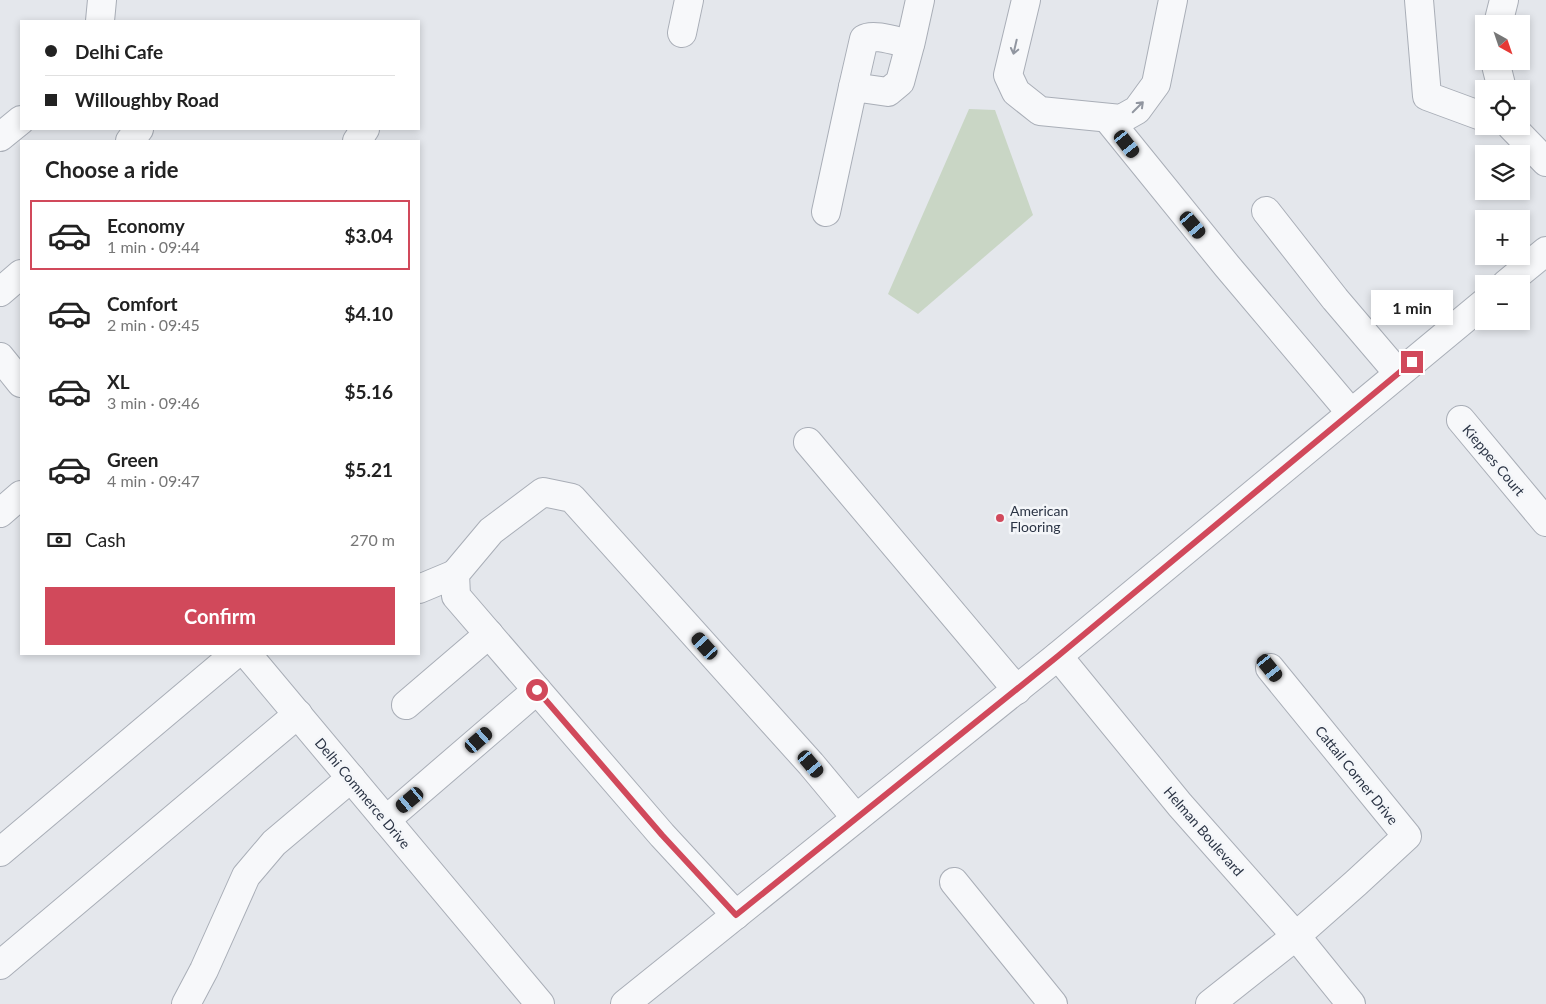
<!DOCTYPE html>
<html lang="en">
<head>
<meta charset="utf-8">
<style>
  body { margin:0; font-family:Lato,sans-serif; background:#f6f6f6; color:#222; height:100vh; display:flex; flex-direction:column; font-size:19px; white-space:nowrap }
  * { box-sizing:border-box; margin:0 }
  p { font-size:16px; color:#767676 }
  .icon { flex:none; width:28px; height:28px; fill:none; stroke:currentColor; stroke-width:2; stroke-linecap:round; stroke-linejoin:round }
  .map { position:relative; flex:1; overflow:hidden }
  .sheet { position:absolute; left:20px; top:140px; width:400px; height:515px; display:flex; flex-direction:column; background:#fff; border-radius:0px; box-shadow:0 2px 8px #0003 }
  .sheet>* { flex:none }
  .hud { position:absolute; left:20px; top:20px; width:400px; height:110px; border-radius:0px; box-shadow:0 2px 8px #0003; display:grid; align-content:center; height:110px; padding:0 25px; background:#fff }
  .needle { width:32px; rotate:140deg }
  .tools { position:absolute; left:1475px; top:15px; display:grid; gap:10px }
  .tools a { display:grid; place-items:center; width:55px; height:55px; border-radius:0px; background:#fff; box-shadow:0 2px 8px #0003; font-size:25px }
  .end { position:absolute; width:22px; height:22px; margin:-11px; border:6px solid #d1495b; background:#fff; box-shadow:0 0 0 2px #fff }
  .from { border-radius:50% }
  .bubble { position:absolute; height:35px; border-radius:0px; background:#fff; box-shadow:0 2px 8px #0003; font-size:16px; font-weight:700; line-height:35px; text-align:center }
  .car { position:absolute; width:15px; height:30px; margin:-15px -8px; border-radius:6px; box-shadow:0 0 4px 1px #0007; background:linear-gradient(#222 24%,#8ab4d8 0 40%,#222 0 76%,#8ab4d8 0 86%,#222 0) }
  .hud b { display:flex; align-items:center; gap:18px; height:48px; font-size:19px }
  .hud b+b { border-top:1px solid #e0e0e0 }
  .hud i { width:12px; height:12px; background:#222 }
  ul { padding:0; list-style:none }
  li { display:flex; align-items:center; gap:15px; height:70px; margin:0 10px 8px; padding:0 15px; border:2px solid transparent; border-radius:0px }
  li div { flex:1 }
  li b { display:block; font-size:19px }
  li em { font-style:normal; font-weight:700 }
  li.selected { border-color:#d1495b }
  li>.icon { width:45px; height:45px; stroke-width:1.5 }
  h2 { padding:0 25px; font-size:22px; line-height:60px }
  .pay { display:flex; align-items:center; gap:12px; height:55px; padding:0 25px; font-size:19px }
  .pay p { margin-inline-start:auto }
  .action { display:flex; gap:10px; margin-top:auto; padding:10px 25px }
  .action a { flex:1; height:58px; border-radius:0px; background:#d1495b; color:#fff; font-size:20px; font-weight:700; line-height:58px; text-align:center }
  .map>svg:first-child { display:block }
  .green { fill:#c9d6c5 }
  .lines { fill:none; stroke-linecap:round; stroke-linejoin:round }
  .minor-casing { stroke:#a9aeb7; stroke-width:30 }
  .minor { stroke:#f7f8fa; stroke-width:28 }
  .oneway { stroke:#9196a0 }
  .route { stroke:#d1495b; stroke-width:6 }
  .poi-dot { fill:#d1495b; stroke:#f4f6f9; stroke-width:2 }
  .labels { text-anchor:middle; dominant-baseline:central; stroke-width:5; stroke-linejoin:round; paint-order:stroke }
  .street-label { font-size:14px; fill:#2b3445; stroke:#f4f6f9 }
  .poi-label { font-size:14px; fill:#2b3445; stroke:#f4f6f9; text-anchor:start }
</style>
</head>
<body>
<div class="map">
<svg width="1546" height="1004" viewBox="0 0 1546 1004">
  <rect width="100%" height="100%" fill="#e4e7ec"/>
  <path class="green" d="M969,109L995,110L1033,215L918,314L888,294Z"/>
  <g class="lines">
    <defs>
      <g id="minor">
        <path d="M1026,0L1008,75L1016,92L1040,111L1121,119L1137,110L1156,84L1173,0"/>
        <path d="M1419,0L1427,96L1484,117"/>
        <path d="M100,21L102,0"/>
        <path d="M1498,24L1504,0"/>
        <path d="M682,33L689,0"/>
        <path d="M1495,61L1502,89"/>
        <path d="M853,87L864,39C873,33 899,42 910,44"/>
        <path d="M1107,118L1227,266L1351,413"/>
        <path d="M1511,126L1546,162"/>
        <path d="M0,137L21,120"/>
        <path d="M130,141L139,129"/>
        <path d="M357,141L365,129"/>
        <path d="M1266,211L1335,299L1398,373"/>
        <path d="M826,212L853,87L888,92L900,82L911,41L920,0"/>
        <path d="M1506,284L1546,251"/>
        <path d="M0,292L21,274"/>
        <path d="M0,357L21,383"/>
        <path d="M1461,420L1546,522"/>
        <path d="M808,442L1017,690"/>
        <path d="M0,513L21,495"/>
        <path d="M419,589L455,574"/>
        <path d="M247,654L540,1004"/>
        <path d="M1058,656L1180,805L1296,936L1351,1004"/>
        <path d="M406,705L489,634"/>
        <path d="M386,820L537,690"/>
        <path d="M0,852L235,654"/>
        <path d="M954,882L1053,1004"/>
        <path d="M736,915L662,835L456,596L455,574L491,531L543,492L572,498L811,764L856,818"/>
        <path d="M0,965L298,714"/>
        <path d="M186,1004L204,970L246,876L274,843L351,778"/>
        <path d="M625,1004L1058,656L1484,303"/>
        <path d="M1210,1004L1296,936L1356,883L1407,836L1270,668"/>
      </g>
    </defs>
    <use href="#minor" class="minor-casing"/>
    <use href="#minor" class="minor"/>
  </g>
  <defs><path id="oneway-shaft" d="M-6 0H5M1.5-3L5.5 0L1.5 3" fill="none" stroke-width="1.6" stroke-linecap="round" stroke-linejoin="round" transform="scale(1.25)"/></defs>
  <g class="oneway">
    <use href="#oneway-shaft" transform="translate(1015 47) rotate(103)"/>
    <use href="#oneway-shaft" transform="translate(1138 107) rotate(-45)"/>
  </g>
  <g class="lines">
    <path class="route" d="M537,690L662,835L736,915L1058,656L1412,362"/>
  </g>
  <circle class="poi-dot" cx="1000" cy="518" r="5"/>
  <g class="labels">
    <g class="street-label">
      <text transform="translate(1494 460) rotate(50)">Kieppes Court</text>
      <text transform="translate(1357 775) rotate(51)">Cattail Corner Drive</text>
      <text transform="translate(363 793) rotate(50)">Delhi Commerce Drive</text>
      <text transform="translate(1204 831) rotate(49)">Helman Boulevard</text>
    </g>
    <g class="poi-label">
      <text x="1010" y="510">American<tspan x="1010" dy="16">Flooring</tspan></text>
    </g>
  </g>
</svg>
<div class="tools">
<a><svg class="needle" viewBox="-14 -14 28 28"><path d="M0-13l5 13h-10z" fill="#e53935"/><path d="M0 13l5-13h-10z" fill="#767676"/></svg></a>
<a><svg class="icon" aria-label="locate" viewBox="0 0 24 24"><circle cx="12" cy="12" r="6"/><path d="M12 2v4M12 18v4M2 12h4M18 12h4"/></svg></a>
<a><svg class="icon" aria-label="layers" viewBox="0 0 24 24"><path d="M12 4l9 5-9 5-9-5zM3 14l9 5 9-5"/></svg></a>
<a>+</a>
<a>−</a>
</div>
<i class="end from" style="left:537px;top:690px"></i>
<i class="end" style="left:1412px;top:362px"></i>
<div class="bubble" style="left:1371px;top:290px;width:82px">1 min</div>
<i class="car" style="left:1127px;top:144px;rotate:142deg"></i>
<i class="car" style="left:1193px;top:225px;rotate:140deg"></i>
<i class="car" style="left:705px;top:646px;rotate:318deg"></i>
<i class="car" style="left:1270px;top:668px;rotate:141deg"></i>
<i class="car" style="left:479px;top:740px;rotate:49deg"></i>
<i class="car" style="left:811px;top:764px;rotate:140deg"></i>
<i class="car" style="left:410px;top:800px;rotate:230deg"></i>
<div class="hud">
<b><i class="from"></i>Delhi Cafe</b>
<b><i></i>Willoughby Road</b>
</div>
<section class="sheet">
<h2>Choose a ride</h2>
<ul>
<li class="selected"><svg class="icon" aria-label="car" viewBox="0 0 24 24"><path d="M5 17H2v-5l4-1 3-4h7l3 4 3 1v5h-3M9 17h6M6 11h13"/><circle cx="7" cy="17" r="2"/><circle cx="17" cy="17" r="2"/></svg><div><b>Economy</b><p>1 min · 09:44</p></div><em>$3.04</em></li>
<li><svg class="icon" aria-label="car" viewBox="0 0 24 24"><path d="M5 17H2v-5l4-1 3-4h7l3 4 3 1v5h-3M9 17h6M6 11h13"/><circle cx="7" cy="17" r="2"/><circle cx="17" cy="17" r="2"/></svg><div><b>Comfort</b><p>2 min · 09:45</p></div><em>$4.10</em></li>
<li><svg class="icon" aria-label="car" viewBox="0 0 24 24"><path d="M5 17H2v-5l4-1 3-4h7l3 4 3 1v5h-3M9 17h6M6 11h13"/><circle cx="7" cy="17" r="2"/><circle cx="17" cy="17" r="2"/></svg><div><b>XL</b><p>3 min · 09:46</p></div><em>$5.16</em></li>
<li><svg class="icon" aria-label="car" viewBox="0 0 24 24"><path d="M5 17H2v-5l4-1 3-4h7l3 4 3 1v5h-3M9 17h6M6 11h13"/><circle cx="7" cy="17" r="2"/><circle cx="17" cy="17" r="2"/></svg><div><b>Green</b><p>4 min · 09:47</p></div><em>$5.21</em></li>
</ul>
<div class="pay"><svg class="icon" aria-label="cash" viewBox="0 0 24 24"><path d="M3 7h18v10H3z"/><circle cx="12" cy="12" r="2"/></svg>Cash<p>270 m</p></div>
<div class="action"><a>Confirm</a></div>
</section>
</div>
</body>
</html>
